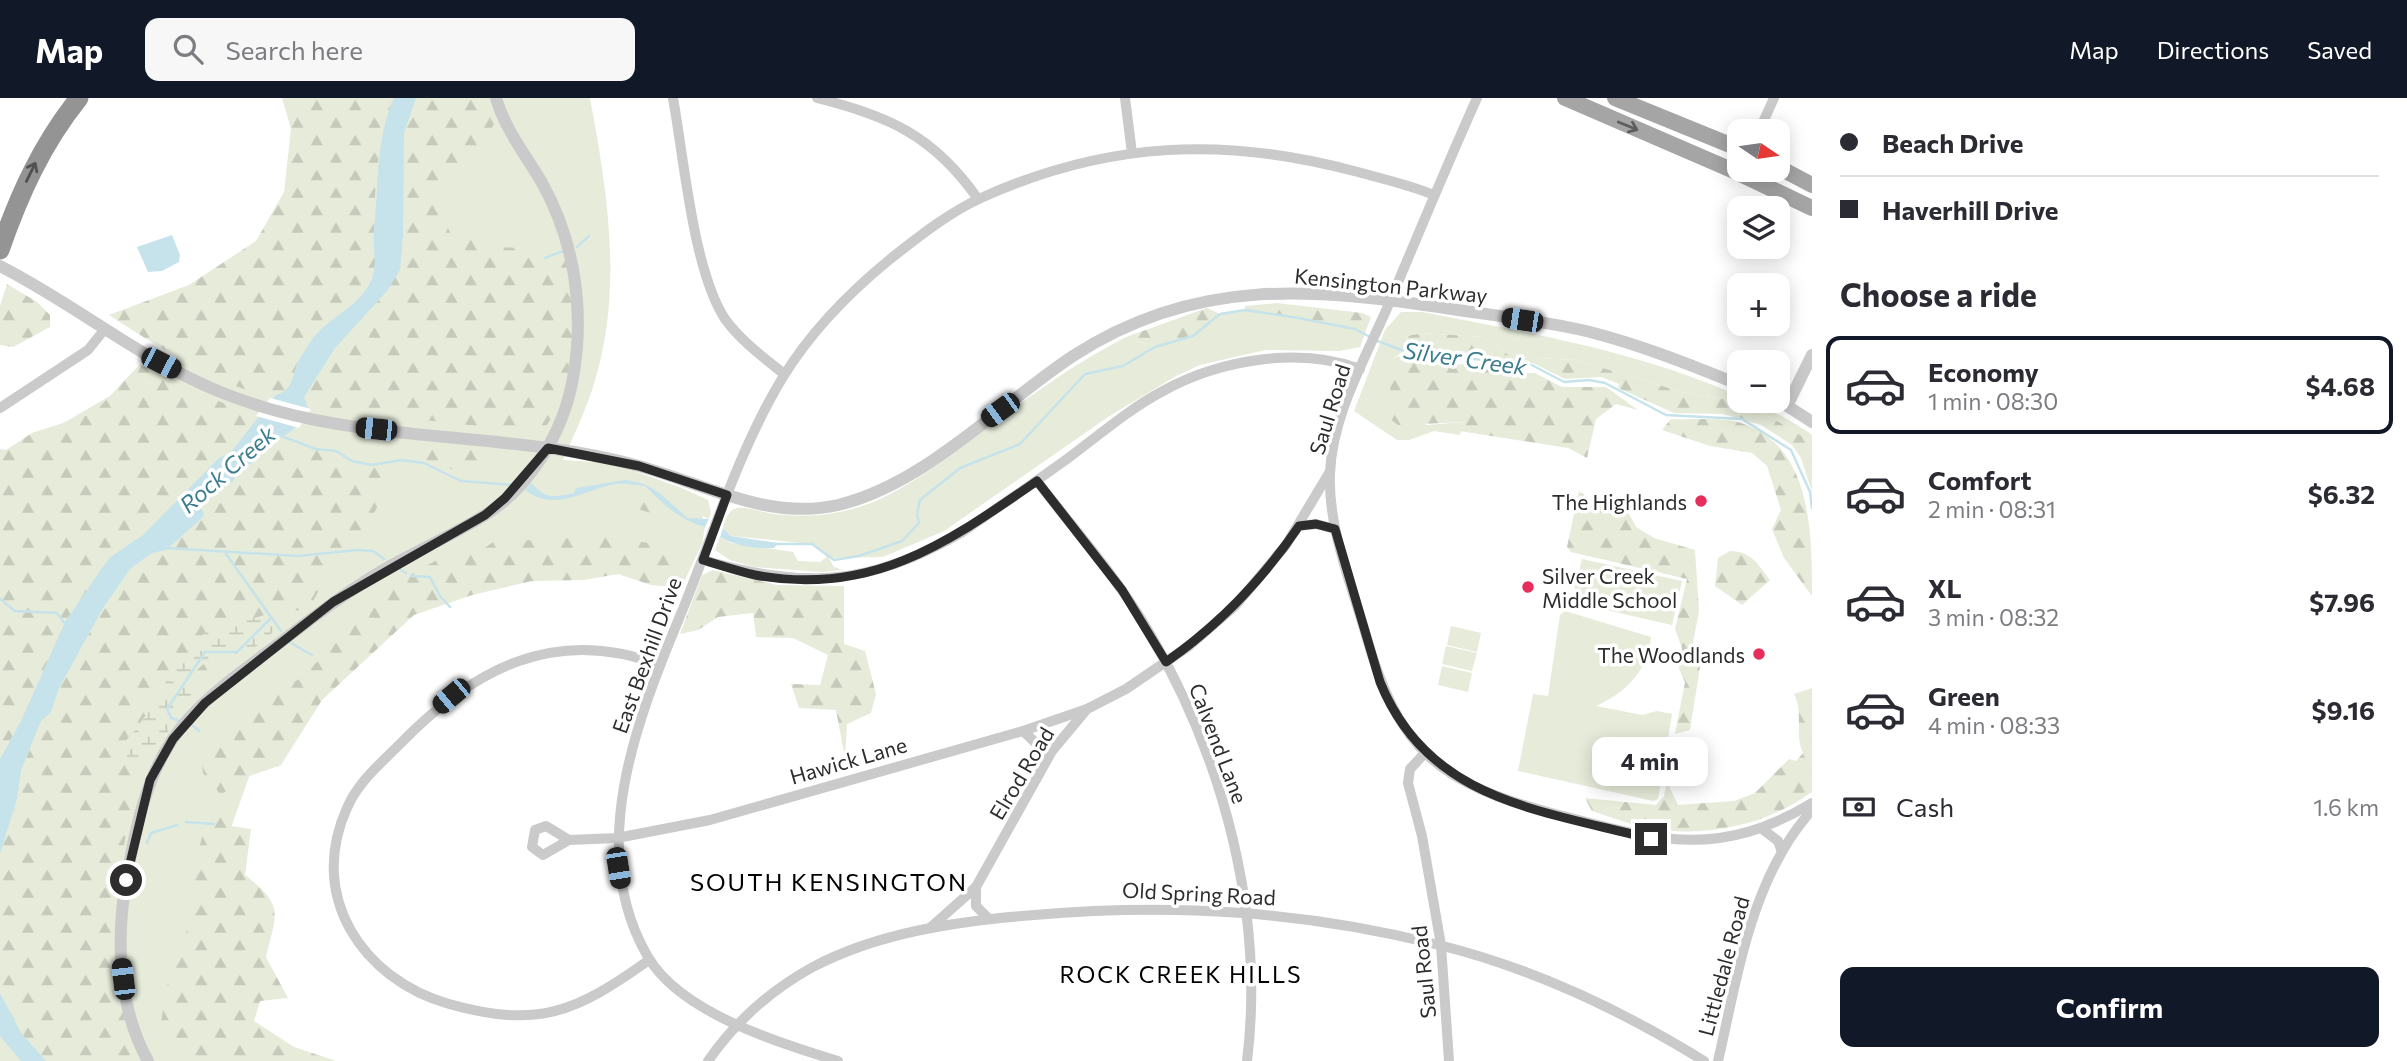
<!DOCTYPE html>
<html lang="en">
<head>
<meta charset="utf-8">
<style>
  body { margin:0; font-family:Commissioner,sans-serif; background:#f7f7f7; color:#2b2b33; height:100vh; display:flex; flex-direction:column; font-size:26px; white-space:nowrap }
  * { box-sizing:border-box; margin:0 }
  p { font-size:23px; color:#7c7c81 }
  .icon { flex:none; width:38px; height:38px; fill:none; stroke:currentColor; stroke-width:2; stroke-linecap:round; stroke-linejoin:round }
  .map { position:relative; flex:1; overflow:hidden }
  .side { display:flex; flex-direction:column; background:#fff; width:595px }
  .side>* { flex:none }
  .banner { display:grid; align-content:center; height:154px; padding:0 28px; background:#fff }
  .needle { width:46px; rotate:103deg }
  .buttons { position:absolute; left:1727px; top:21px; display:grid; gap:14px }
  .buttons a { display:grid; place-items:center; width:63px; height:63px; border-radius:14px; background:#fff; box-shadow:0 4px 18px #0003; font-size:35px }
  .end { position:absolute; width:32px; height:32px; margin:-16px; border:9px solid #2d2d2d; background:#fff; box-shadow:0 0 0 4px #fff }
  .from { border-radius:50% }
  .bubble { position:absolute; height:49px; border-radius:14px; background:#fff; box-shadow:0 4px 18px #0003; font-size:23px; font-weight:700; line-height:49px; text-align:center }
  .car { position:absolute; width:21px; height:42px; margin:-21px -10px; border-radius:9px; box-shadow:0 0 5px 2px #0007; background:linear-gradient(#222 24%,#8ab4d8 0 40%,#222 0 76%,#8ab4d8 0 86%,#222 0) }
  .banner b { display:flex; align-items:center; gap:24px; height:66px; font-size:26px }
  .banner b+b { border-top:2px solid #e1e1e2 }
  .banner i { width:18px; height:18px; background:#2b2b33 }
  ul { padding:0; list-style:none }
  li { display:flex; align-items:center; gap:21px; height:98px; margin:0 14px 10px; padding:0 14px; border:4px solid transparent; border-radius:14px }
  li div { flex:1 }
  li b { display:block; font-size:26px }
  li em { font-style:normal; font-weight:700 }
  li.on { border-color:#111827 }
  li>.icon { width:63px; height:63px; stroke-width:1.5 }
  h2 { padding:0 28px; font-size:32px; line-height:84px }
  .pay { display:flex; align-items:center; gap:18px; height:77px; padding:0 28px; font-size:26px }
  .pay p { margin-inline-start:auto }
  .cta { display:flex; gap:14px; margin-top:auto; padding:14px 28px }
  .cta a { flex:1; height:80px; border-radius:14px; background:#111827; color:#fff; font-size:28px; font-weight:700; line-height:80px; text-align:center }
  header { display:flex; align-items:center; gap:42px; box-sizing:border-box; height:98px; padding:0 35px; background:#111827; color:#fff }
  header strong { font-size:33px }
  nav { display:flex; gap:38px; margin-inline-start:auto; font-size:24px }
  .search { width:490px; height:63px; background:#f7f7f7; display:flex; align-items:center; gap:18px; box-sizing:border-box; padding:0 24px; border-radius:14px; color:#7c7c81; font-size:26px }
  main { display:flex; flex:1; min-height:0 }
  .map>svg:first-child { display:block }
  .green { fill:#e6ebda }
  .forest { fill:url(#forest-firs) }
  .wetland { fill:url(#wetland-marsh) }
  .water { fill:#c6e3eb }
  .pier { fill:#fff }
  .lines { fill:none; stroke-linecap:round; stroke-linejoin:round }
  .stream { stroke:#c6e3eb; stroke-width:2.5 }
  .minor { stroke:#cacaca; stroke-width:10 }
  .tertiary { stroke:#cacaca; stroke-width:12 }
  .primary { stroke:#a5a5a5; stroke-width:16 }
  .motorway { stroke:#949494; stroke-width:19 }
  .oneway { stroke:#5d5d5d }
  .oneway2 { stroke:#515151 }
  .route { stroke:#2d2d2d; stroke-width:9 }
  .poi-dot { fill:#e62d5b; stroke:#fff; stroke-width:2.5 }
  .labels { text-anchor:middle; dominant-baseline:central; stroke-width:7; stroke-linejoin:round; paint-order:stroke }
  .street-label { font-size:21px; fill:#2d2d2d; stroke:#fff }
  .poi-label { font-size:21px; fill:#2d2d2d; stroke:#fff; text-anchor:end }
  .water-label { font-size:23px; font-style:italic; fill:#3b7d8f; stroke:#fff }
  .neighbourhood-label { font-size:23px; letter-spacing:2px; fill:#000; stroke:#fff }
  .quarter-label { font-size:24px; letter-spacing:2px; fill:#000; stroke:#fff }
</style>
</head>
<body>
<header>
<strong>Map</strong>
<div class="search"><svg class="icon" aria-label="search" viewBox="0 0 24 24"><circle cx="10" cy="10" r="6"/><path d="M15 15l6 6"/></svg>Search here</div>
<nav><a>Map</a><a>Directions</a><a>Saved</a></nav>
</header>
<main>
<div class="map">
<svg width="1812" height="963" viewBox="0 0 1812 963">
  <defs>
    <pattern id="forest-firs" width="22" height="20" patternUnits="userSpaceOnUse" patternTransform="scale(1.75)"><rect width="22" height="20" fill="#e6ebda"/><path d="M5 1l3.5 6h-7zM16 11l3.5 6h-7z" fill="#c6cabb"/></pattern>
    <pattern id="wetland-marsh" width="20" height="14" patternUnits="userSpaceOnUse" patternTransform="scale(1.75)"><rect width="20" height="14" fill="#e6ebda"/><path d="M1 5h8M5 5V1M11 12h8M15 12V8" fill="none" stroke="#c6cabb"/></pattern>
  </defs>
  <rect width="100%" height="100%" fill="#fff"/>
  <g class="green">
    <path d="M303,0H590C608,97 624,196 592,292C584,316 573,339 563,362L611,365L682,390L708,402L711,414L709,421L703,418L701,428L705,429L702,446L681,490L673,467L505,468L387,530L250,676L232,727L215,829L233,905L270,941L334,963H0V362L182,256L295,109Z"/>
    <path d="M1245,212L1362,229V215L1371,219L1360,249L1339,253L1265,252L1200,267L1176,278L1108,319L944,433L883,459L829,460L834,469L843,472L821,474L754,469L730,462L715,452L720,439L731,445L793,454L798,463L820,464L827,459L812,446L731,438L723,430C725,422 728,412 737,410C748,408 763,415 774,416C805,420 838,417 868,406C912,389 950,357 988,329C1033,296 1077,264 1126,239L1155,249L1193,238L1220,216Z"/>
    <path d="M1401,214H1422C1530,235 1638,253 1739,298L1740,303C1757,303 1798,326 1812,337V344L1767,317L1732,302L1685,295L1577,262L1511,259L1484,239L1422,235L1407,238L1409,251L1393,260L1426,327L1467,324L1466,334L1461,333L1460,337L1434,333L1409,342H1397L1354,313L1385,232Z"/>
    <path d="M1582,461L1682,483L1672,527L1571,504Z"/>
    <path d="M1565,513L1651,539C1649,572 1625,595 1596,608L1642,617L1657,613L1672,616L1658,701L1653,703L1518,673L1533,596L1548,598L1560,517Z"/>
    <path d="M1451,528L1481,535L1477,554L1447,547Z"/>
    <path d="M1446,548L1477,555L1472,573L1442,566Z"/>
    <path d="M1442,568L1472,575L1468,594L1438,587Z"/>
  </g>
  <g class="forest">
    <path d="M282,0H394C376,41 375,91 374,135C374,146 378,157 375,167C368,200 341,206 321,229C311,239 304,253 298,265C293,274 295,286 286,294C259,315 135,234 109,217L189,187L256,143L284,94L291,31Z"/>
    <path d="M416,0H489L494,26C482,49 470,74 443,78L437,111L454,141L481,142L486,149L525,150L543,160L567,158C576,202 579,259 561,302C556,314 548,325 542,335L415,321L394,313L345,316L308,310L304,299L335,250L387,193L399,172L403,139L404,35Z"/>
    <path d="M7,186L37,204L50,217V229L13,249L0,247V208Z"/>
    <path d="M1277,205L1362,215V230L1245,212V208Z"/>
    <path d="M1207,210L1220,216L1193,238L1155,249L1126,239Z"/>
    <path d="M1422,235L1484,239L1511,259L1577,262L1685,295L1732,302L1767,317L1812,344V394L1801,360L1792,347L1761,327L1723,316L1674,315L1618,290L1619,286L1601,279L1565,281L1533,265L1409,251L1407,238Z"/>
    <path d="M1399,258L1429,267L1482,266L1501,275H1535L1562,289H1606L1638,312L1616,306L1596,321L1587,360L1568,350L1466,334V324L1398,327L1388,319L1393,260Z"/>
    <path d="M140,266L257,321L231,354L219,360L143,437L109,460L65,524L21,623L0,661V351L6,352L32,335L94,315Z"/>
    <path d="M1671,321C1693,322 1720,319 1741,325C1812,348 1812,434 1812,498L1784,460L1772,431L1781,412L1767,368L1752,355L1710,348L1662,332Z"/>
    <path d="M282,348L336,353L352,363L372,367L401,362L420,351L480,352L488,364L442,373L424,365L398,371L369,424L358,452L331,471L309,510C289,515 218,525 205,535C198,540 193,550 188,556C165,585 149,617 125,644L128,665L146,664C134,691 130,717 124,747C111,821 107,894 142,963H46L21,935L0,895V757L17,701L21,672L42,623L51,614L59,590L80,550L130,471L152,455L166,452L194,429Z"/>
    <path d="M635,387C647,389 676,415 688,424C671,419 639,414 627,406Z"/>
    <path d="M1579,393L1598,408L1618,412L1621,400L1636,429L1654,440L1695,452L1699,513L1693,545L1700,569L1690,632L1675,636L1685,584L1679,571L1682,550L1675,531L1687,481L1571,454L1567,449Z"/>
    <path d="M611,438L663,448L671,459L681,490L651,487L618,476L584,482L532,483L472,497L414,517L322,602L281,667L241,681L221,697L203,675L201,662L224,629L247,610L301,580L398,483L463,448L478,455L493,444Z"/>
    <path d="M1730,453C1752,454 1757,465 1770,482L1742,507L1715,488L1718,460Z"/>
    <path d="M713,472L777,487L844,488V546L865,553L876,596L871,615L847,626L845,660L836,612L799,610L791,586L820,587L828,557L793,540L756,539L753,515L718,519L698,532L680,536L702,477Z"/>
    <path d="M254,550L205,585L193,599L188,583C207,555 225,559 254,550Z"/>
    <path d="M1812,590V694C1767,726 1713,738 1659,732L1654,726L1646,731L1592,713L1585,700L1656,707L1664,698L1667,684L1678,707L1734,703L1755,695L1789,661L1796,663L1803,655C1794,635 1804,615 1794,596Z"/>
    <path d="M210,708L224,715L231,728L251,731L245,777C284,807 277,814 266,859L288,900L260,903L254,923L294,949L336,963H174L181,948L169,940L161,924L173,855L185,845L193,774Z"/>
  </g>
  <path class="wetland" d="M268,516L278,529C270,536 261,547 251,551C223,563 208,553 188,583L194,598L146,664L128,666L125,644L142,624L159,593L205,534Z"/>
  <g class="water">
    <path d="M394,0H416L404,35L403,139L400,172L387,193L335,250L304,299L308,310L293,332L260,352L258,362L235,374L234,382L200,406L204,418L166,452L152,455L130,471L103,510L59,590L51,614L41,623L21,672L17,701L0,756V661L21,623L65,524L109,460L143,437L219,360L231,354L276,297C291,292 292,283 296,269C298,261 305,253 309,246C324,221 357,211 370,185C379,167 372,151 374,132C379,88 375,42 394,0Z"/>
    <path d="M172,137L180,157L179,164L162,173L148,174L137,149Z"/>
    <path d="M625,382C658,386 665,402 688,420L709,421L705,429C680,422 664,407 645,388C634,387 622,384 611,387C580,394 555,414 525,392L532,385C545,402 555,399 574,395L576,390Z"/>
    <path d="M723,430L731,438L778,445L774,450C757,451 735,448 720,439Z"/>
    <path d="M0,895L21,935L46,963H21L0,938Z"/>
  </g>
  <path class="pier" d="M270,300L311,311L299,330L256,318Z"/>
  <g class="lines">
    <g class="stream">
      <path d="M577,149L589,138"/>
      <path d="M545,160L563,153"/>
      <path d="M1375,242L1415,257L1528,265L1564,284L1589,282L1605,285L1666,317L1742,321L1791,352L1810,394L1812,410"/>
      <path d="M281,338L316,351L336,353L352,363L372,367L401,362L424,365L461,383L515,387"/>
      <path d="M774,446H812L834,462L859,458L902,443L919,425L917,416L920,402L960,370L1020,346L1085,276L1123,268L1155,249L1193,238L1220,216L1245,212L1298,220L1355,231L1370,239"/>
      <path d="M166,450L298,458L358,452L373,453L384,461"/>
      <path d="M226,456L281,533"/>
      <path d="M401,472L406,475"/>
      <path d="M411,478L430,479L440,498L450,509"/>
      <path d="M0,501L15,513L57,515L66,527"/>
      <path d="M289,544L312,557"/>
      <path d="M179,623L171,620L167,611L205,554H237L271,520"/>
      <path d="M192,627L199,633"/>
      <path d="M186,724L214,726"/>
      <path d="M147,745L151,735L177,727"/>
    </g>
    <g class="minor">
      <path d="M673,0C684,60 693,172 725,221C741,243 763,259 784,276"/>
      <path d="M817,0C889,18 934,38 978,101"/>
      <path d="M1125,0L1132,55"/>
      <path d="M1477,0C1447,67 1419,134 1391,201C1368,256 1332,315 1330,376C1328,429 1350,483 1365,534C1400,656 1438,685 1559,717C1657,743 1719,761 1812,705"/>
      <path d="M1759,33L1774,0"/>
      <path d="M0,310L88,252L104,232"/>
      <path d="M1037,383C1075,433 1119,481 1150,536C1224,662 1265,817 1247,963"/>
      <path d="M1299,428L1316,426L1335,431"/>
      <path d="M703,462C805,491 868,488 961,435C996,411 1032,386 1067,361C1098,338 1129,311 1163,293C1219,262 1299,248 1360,271"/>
      <path d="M1023,633L1037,646L1046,663"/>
      <path d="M1424,656L1410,671L1408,685L1422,738L1441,847L1449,963"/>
      <path d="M1761,730L1778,743L1782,754"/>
      <path d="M569,742L546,728L535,732L532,749L543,757L569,742L617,740L710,722L1023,633L1087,611"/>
      <path d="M976,789V808L989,821"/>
      <path d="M930,830L976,789L1052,653L1087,611L1126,591L1189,548L1235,508L1286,447L1329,375"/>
      <path d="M649,862C576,914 539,931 449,906C362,881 307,798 347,710C358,684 381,665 400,646C473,571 555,527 660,567"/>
      <path d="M708,963C735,924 770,893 811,870C878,834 959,823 1034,817C1173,805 1304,813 1439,847C1532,870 1623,913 1704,963"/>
      <path d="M838,963C779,945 681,915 648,859C585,752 637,622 680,518C713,438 738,353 783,279C810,235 850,194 889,162C917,140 948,115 981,100C1107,43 1225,38 1358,74C1383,81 1410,87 1434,97"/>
      <path d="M1718,963C1738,877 1751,780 1812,712"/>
    </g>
    <g class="tertiary">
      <path d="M0,168C75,206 140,261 218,293C352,349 501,330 639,368C705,386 768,423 838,407C925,386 999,307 1073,258C1196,178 1314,190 1452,211C1498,218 1545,223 1590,234C1641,247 1691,267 1740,287"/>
      <path d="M1778,302L1812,324"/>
      <path d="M1788,306L1812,257"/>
      <path d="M148,963C117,907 116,838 127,777C136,730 145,683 172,642C197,604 237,577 273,550C308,523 342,497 380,474C414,454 451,438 485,417C531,389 564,332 573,280C585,213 575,143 541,83C525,56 505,31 496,0"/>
    </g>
    <g class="primary">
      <path d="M1565,0L1734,73L1812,110"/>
      <path d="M1615,0L1740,51"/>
      <path d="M1778,69L1812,87"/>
    </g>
    <path class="motorway" d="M0,152C19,97 42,46 79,0"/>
  </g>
  <defs><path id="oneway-shaft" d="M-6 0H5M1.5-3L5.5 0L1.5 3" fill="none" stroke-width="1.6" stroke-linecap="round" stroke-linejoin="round" transform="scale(1.75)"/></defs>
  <use class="oneway" href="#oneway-shaft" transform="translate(1628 28) rotate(22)"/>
  <use class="oneway2" href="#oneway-shaft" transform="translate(31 74) rotate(-64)"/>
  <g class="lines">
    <path class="route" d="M126,782L150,682L173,641L205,605L333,504L485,417L505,400L548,350L639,368L727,397L703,462C720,467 737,473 755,477C871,499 947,445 1037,383L1122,492L1166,564C1219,527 1263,481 1299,428L1316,426L1335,431L1380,584C1428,703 1541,712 1651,741"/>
  </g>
  <g class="poi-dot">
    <circle cx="1701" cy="403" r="7"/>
    <circle cx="1528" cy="489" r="7"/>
    <circle cx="1759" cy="556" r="7"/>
  </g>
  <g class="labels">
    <g class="street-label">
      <text transform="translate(1391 187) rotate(6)">Kensington Parkway</text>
      <text transform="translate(1329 311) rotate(-73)">Saul Road</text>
      <text transform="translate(646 557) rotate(-70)">East Bexhill Drive</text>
      <text transform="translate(1219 645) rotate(69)">Calvend Lane</text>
      <text transform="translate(848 662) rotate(-16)">Hawick Lane</text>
      <text transform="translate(1021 675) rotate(-59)">Elrod Road</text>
      <text transform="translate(1199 795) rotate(3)">Old Spring Road</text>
      <text transform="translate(1723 868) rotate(-75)">Littledale Road</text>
      <text transform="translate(1423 874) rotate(-96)">Saul Road</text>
    </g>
    <g class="poi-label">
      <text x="1687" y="403">The Highlands</text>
      <text x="1542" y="477" text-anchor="start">Silver Creek<tspan x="1542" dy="24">Middle School</tspan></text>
      <text x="1745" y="556">The Woodlands</text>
    </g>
    <g class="water-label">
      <text transform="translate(1465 260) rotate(8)">Silver Creek</text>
      <text transform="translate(227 371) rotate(-41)">Rock Creek</text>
    </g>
    <g class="neighbourhood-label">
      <text x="1181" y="876">ROCK CREEK HILLS</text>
    </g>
    <g class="quarter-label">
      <text x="829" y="783">SOUTH KENSINGTON</text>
    </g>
  </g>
</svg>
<div class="buttons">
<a><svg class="needle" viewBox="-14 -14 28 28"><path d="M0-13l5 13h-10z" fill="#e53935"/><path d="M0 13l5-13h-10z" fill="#7c7c81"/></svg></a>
<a><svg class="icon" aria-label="layers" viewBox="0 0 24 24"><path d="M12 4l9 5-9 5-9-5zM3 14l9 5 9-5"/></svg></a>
<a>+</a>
<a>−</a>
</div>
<i class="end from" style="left:126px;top:782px"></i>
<i class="end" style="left:1651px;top:741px"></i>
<div class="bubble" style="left:1592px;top:639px;width:116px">4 min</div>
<i class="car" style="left:1522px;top:222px;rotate:279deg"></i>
<i class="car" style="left:161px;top:265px;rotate:117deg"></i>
<i class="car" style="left:1000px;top:312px;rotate:234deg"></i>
<i class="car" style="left:376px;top:331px;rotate:276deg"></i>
<i class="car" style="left:451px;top:598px;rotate:230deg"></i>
<i class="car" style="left:618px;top:770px;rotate:171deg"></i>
<i class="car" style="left:123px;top:881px;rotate:353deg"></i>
</div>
<section class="side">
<div class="banner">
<b><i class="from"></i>Beach Drive</b>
<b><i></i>Haverhill Drive</b>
</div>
<h2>Choose a ride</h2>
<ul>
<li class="on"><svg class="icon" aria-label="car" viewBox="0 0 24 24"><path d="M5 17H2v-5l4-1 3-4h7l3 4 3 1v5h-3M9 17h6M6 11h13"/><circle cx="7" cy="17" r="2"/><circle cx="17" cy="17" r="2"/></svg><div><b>Economy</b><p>1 min · 08:30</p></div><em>$4.68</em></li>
<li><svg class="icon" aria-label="car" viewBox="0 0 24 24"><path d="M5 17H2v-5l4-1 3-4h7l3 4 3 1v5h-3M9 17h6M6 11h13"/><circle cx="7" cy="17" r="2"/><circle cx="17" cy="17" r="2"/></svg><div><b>Comfort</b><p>2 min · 08:31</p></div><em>$6.32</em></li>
<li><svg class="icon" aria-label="car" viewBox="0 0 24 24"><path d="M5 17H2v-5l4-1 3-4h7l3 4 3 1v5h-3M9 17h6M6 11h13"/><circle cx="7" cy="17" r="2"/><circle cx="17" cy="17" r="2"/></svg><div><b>XL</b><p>3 min · 08:32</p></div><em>$7.96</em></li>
<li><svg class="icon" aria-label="car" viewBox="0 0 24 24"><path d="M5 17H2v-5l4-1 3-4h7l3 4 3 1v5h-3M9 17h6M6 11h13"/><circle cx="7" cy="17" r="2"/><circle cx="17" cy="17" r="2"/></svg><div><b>Green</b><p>4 min · 08:33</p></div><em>$9.16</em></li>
</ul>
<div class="pay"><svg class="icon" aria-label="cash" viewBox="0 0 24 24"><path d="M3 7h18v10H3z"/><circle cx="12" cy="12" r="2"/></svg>Cash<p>1.6 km</p></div>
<div class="cta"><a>Confirm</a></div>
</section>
</main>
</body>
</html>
